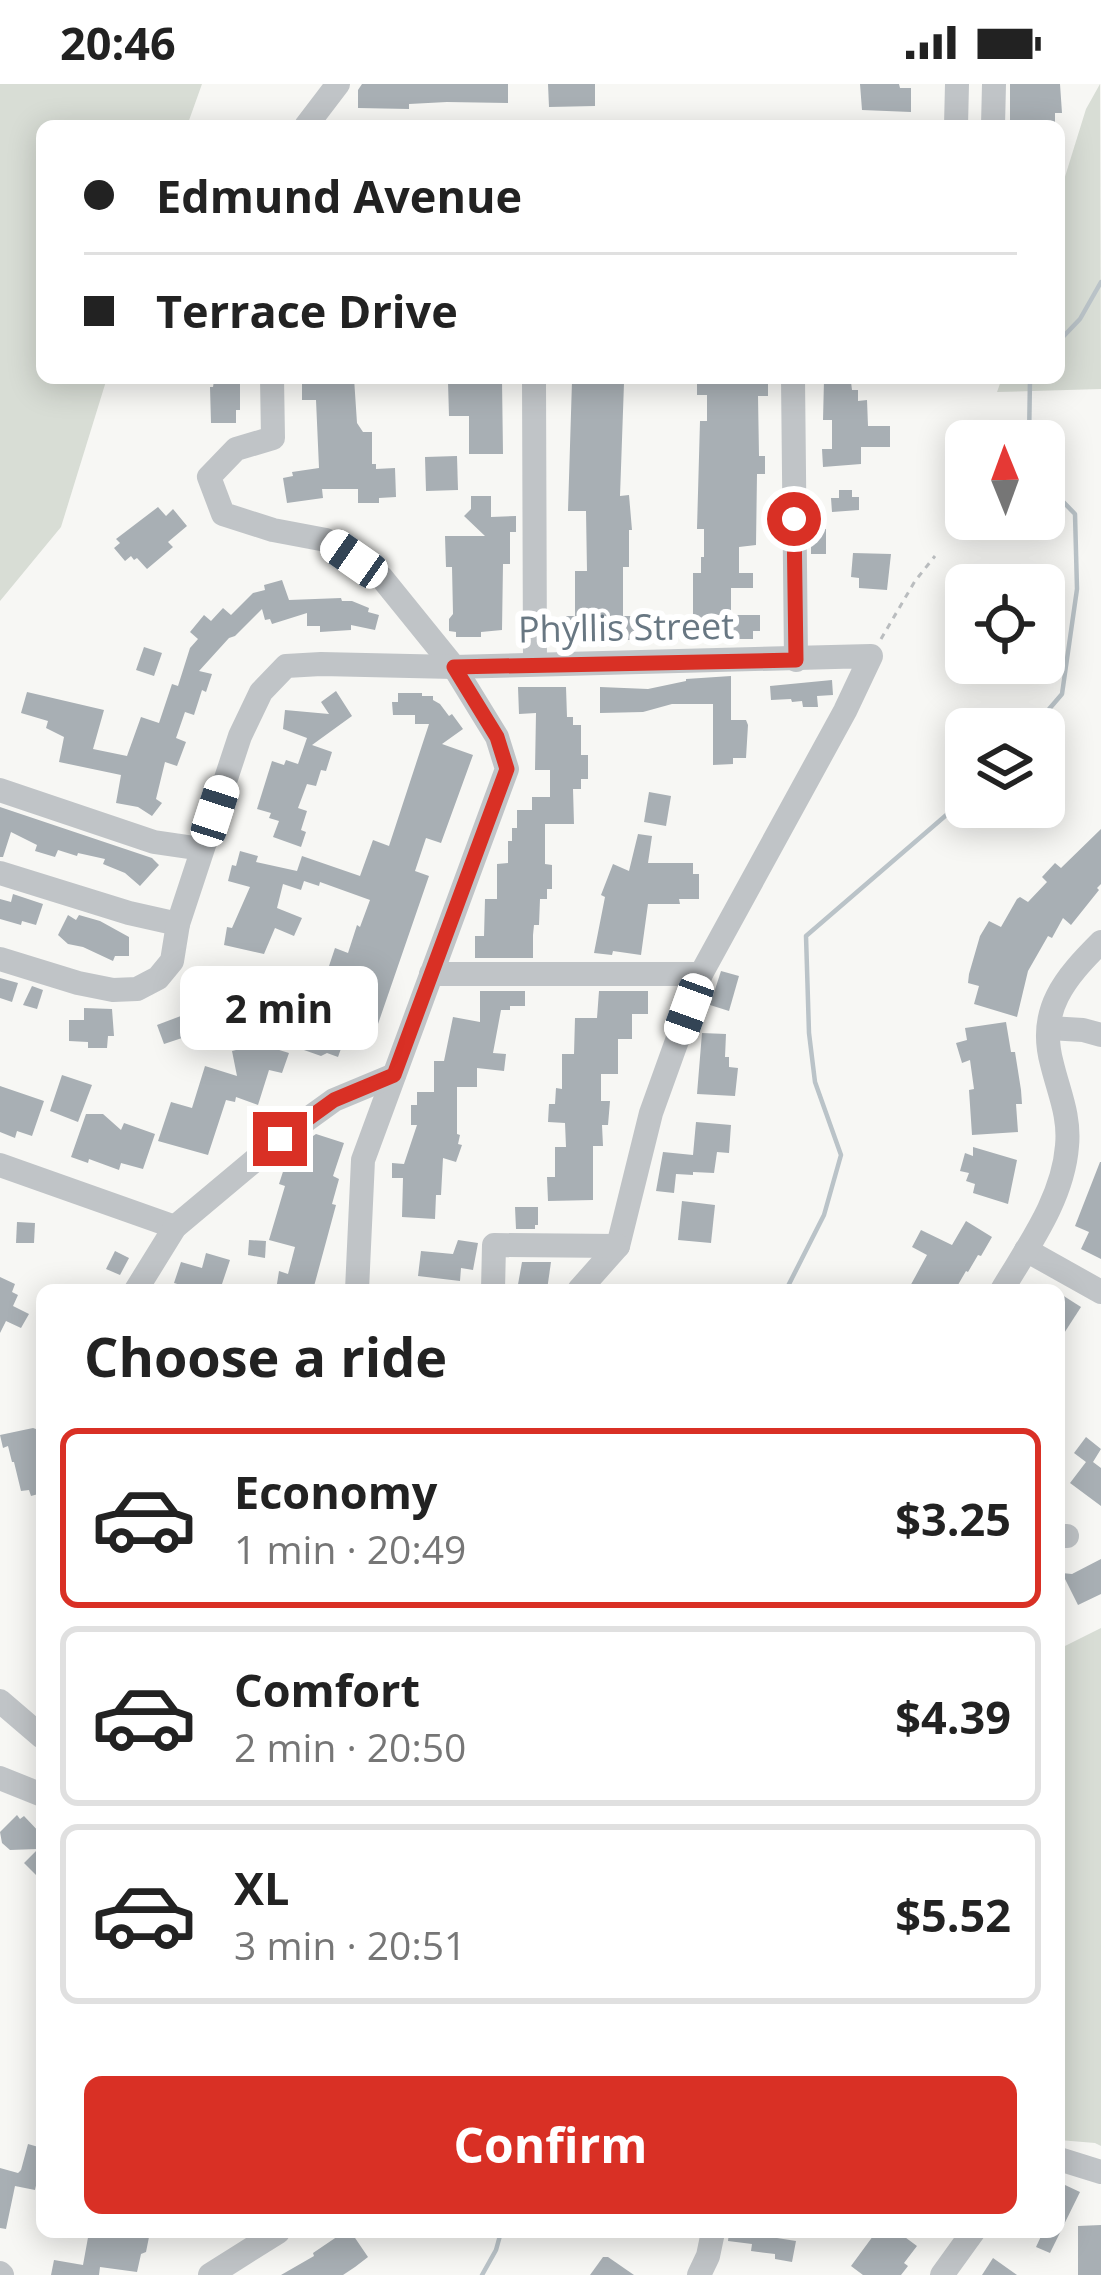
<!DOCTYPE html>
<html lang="en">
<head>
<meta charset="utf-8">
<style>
  body { margin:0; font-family:"Open Sans",sans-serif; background:#f6f6f6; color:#222; height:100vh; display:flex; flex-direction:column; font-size:45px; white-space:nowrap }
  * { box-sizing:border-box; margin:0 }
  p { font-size:39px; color:#767676 }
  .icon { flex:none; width:66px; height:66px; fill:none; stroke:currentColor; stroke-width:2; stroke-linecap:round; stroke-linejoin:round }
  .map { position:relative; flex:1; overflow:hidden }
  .drawer { position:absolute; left:36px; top:1200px; width:1029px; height:954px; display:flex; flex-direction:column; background:#fff; border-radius:18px; box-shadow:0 6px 30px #0003 }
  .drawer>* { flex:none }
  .top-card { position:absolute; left:36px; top:36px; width:1029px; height:264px; border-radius:18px; box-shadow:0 6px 30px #0003; display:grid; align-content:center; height:264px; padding:0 48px; background:#fff }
  .needle { width:78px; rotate:359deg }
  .buttons { position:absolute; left:945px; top:336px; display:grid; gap:24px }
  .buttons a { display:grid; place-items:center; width:120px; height:120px; border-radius:18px; background:#fff; box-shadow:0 6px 30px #0003; font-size:60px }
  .end { position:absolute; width:54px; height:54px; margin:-27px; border:15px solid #d93025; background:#fff; box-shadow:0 0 0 6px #fff }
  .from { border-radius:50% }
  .bubble { position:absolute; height:84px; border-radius:18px; background:#fff; box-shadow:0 6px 30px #0003; font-size:39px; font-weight:700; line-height:84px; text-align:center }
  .car { position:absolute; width:36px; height:72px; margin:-36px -18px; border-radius:15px; box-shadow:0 0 9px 3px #0007; background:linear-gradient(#fff 24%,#345 0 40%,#fff 0 76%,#345 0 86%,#fff 0) }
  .top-card b { display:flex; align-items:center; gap:42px; height:114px; font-size:45px }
  .top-card b+b { border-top:3px solid #e0e0e0 }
  .top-card i { width:30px; height:30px; background:#222 }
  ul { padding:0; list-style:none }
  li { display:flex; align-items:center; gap:36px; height:180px; margin:0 24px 18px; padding:0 24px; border:6px solid #e0e0e0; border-radius:18px }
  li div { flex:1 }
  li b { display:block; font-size:45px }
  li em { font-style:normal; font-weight:700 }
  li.current { border-color:#d93025 }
  li>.icon { width:108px; height:108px; stroke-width:1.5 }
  h2 { padding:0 48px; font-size:54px; line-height:144px }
  .action { display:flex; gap:24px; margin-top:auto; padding:24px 48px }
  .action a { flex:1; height:138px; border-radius:18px; background:#d93025; color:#fff; font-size:48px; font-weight:700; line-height:138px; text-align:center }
  .status { display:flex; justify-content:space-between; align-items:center; height:84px; padding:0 60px; background:#fff; direction:ltr }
  .status svg { height:33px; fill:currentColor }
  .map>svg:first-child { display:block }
  .green { fill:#d8ddd5 }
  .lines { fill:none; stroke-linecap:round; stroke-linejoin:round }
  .stream { stroke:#bac3c8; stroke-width:4.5 }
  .building { fill:#a8afb4 }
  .path { stroke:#babdbf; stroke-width:3; stroke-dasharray:6 6; stroke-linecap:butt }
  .minor { stroke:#c0c4c7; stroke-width:24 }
  .route { stroke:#d93025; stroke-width:15 }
  .labels { text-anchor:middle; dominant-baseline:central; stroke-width:12; stroke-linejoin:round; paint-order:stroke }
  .street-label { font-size:36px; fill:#687782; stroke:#fff }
</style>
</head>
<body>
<div class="status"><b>20:46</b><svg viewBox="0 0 49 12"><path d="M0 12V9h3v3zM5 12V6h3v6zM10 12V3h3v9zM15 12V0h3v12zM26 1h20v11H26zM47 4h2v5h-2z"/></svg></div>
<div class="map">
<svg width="1101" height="2191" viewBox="0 0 1101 2191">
  <rect width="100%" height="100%" fill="#f7f7f4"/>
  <g class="green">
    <path d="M0,0H202L187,42H42V294H107L61,443L0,517Z"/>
    <path d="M1100,0L1101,305L997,308L1002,294H1059V112L1086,25Z"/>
    <path d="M1101,1544V2062L1095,2059L1059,2056V1565Z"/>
  </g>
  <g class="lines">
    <g class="stream">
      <path d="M1059,257L1080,235L1101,198"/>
      <path d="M1029,357L1030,294"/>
      <path d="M1032,645L1062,610L1077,505L1075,430L1044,398"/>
      <path d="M786,1206L824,1131L841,1071L815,998L809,949L806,852L966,714"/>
      <path d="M482,2191L496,2166L501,2148"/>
    </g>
  </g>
  <g class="building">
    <path d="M362,0H508V19L447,18L409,20V25L358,24V6Z"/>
    <path d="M548,0H595V22L549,23Z"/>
    <path d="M860,0H899L900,4H911V28L862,26Z"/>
    <path d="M1010,0H1060L1062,29H1055V42H1010Z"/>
    <path d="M302,294H354L357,339L363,348H372V380H376V385L395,384L396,413L379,414V419H358V405H322L323,414L287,419L283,394L293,392L292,388L319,384L316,316H302Z"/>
    <path d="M751,295L768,296V312H758L759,372H765V390H757L756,461L739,463V489H753V504H731V531H760V547H753V555H693V489H701V473H704V445H697L700,337H707V311H697V296L737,298Z"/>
    <path d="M477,296H502L503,370H469V332H449L448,298H477Z"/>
    <path d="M824,296L851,298L852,306H858V317L867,316L868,342H890V363H861V380L823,383L822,365H832V336H823Z"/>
    <path d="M214,297H240V326H236V339H211L210,303H213Z"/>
    <path d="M572,297L624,299L620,412L629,411L632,446H629V483H623V532H636V556H578V553H567L566,532H575V487H587L586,427H568Z"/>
    <path d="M457,372L458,406L426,407L425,373Z"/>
    <path d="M839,406H852V413H859V426L832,428L831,414H839Z"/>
    <path d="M471,412H491V433L516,432V448H510V480H503L502,546L481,548V553H456V548L449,547V535L453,530L452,483H446L445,452H485L464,432L471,425Z"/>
    <path d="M158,423L166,432L173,425L187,442L168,458L173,463L147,485L137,474L134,476L131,472L125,477L114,464L120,459L116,455Z"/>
    <rect x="811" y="445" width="15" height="25"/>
    <path d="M853,469L891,470L887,506L859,504V494L851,493Z"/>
    <path d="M282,496L289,516L341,514L342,517H352L369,524L368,528L379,531L375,546L351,541V546L320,548V542H307V529L272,540L270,535L265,536L262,525L235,552L229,554L199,587L212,590L206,608L202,606L194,631L185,628L176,654L186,658L177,682L165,678L156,715L162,719L152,732L138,723L116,719L121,691L59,678L64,653L46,644L48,637L21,629L27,608L104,626L93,665L127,672L141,633L159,639L172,600L178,602L190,564L198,555L190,548L204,531L211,537L223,524L231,531L253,509L265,506L264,501Z"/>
    <path d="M144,563L162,569L154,592L136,586Z"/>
    <path d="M731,592V636H746L748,641L746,674H733V680L713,681V620H672L643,628L600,629V603L648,605L686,597V595Z"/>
    <path d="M832,596L833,611L817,612L818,623H803L802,617L792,618L791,615L771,616L770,602Z"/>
    <path d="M518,603H566L567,633H573V641H581V671H588V695H581V705H573L574,740H545V780L552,781V805H547V815H540L539,841H534L533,851V874H475V852H484L485,815H497V780L508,779V757H512V744H517V726H532V713H550V686H535L536,629L519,630Z"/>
    <path d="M336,607L352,632L312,661L332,668L326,687L321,686L316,702L307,700L298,724L307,727L301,746L306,748L301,763L273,753L279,737L269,734L271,729L257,725L272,677L284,681L286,676L298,680L307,654L283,645L285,626L329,630L321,618Z"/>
    <path d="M398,609H422V612H433V616L440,620L449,632L452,630L463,645L442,660L473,671L441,759L426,754L415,787L429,792L378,940L353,931L338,973L327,969L321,972L284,959L297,931L311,936L335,864L348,869L357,841L360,843L370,816L320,798L319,802L304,797L301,806L283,800L277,824L302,834L294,852L275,844L264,870L224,861L227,843L232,844L250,803L228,797L232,781L236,782L240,767L258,772L256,778L297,787L302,772L360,792L373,756L389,762L429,640H415V631H393L392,618H398Z"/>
    <path d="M649,708L671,712L666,742L644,738Z"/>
    <path d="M0,723L152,774L159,781L140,802L125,789L103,780L105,775L78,769L77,772L58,766L55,773L35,767L37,761L11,748L3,773H0Z"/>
    <path d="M1101,745V800L1097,804L1099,806L1071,841L1063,834L1052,854L1048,852L1028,887L1017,933L974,920L979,902L968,899L969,890L980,852L989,837L1001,843L1017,815L1020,813L1028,818L1047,798L1042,793L1055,779L1061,784Z"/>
    <path d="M638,750L652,752L648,779H693V790H699V815H679L680,820H648L641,871L613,867L612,871L594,869L605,813L601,811L613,780L629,787Z"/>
    <path d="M13,810L43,820L36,841L22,837L21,841L0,835V815L11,818Z"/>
    <path d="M68,831L76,836L79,831L100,837L129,853V872H115L113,877L83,863L68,860L58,851Z"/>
    <path d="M721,887L739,892L729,927L710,921Z"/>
    <path d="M208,889L215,898L247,889L256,919L243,922L242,919L214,926L193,901Z"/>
    <path d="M0,894L18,899L12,918L0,914Z"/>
    <path d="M32,902L43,906L37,925L23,921Z"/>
    <path d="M480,907H525V922H510V926H501L493,969L506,970L504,987L477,984V1003H457V1050L460,1051L458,1060L462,1061L456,1078L443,1074L441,1111H436L435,1135L402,1133L403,1094H392V1079L404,1080L417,1041H411V1021H417V1008H434V977H444L453,933L480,938Z"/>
    <path d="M599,907H648V930H632V955H618V990H601V1017H610L608,1041H602L603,1062H593V1116L548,1117L547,1093H555V1063H566L565,1039L548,1038L549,1020H555L556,1004L562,1005V970H574L575,934H597Z"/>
    <path d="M84,924L112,925L114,952H108L107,964H88V958L69,957V936H84Z"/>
    <path d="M194,927L200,948L164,960L157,941Z"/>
    <path d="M1006,938L1011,968H1015L1021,1006L1022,1020H1016L1018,1048L972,1051L969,1006L974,1005L970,976L962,979L956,959L967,956L965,944Z"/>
    <path d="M702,949L726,950L725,973H729V983L738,984L735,1012L697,1010Z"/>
    <path d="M253,958L289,969L282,989L269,986L258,1021L236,1013L235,1018L226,1016L208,1071L158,1057L171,1018L192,1024L205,982L237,992L232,967L236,966L235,961Z"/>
    <path d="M62,991L92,1001L78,1038L50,1027Z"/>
    <path d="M0,1002L44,1017L32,1052L17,1047L15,1054L0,1048Z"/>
    <path d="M86,1030H103L121,1046L124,1039L155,1050L143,1085L121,1079L119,1086L89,1075L88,1079L71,1073Z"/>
    <path d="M696,1038L731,1041L729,1069L717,1068L714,1089L693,1088V1091L676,1090L674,1109L656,1107L663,1068L693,1071Z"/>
    <path d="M316,1050L344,1059L333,1092L339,1095L332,1120L336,1121L326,1158L313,1206H276L279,1187L288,1190L295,1163L269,1156L285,1102L279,1100L289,1069L297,1071L300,1061Z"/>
    <path d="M973,1063L1017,1076L1008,1120L973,1109L975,1100L966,1097L969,1089L960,1087L965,1069L973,1072Z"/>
    <path d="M1100,1078H1101V1175L1081,1165L1089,1148L1075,1142Z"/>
    <path d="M682,1117L715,1121L711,1159L678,1156Z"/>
    <path d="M515,1123H538V1141H535V1145H516Z"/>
    <path d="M966,1137L992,1153L981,1172L978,1171L968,1188L966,1187L955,1206H908L927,1171L912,1163L921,1146L952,1161Z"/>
    <path d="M17,1138L35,1139L34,1159H16Z"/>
    <path d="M249,1156L266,1157L265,1174L248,1171Z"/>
    <path d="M458,1156L478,1159L473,1186L461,1184L460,1197L418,1192L421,1167L453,1170Z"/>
    <path d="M115,1167L129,1174L120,1191L106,1185Z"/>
    <path d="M206,1169L230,1176L220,1206H196L174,1199L181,1178L202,1184Z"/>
    <path d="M522,1178H551L547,1206H517Z"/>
    <path d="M0,1193L15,1200L12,1208L18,1211L13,1222L29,1230L21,1244L6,1237L0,1249Z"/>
    <path d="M1059,1209L1081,1223L1059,1257Z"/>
    <path d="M33,1344L36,1345L42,1373V1409L31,1412L29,1406L21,1407L14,1378H12L8,1362L3,1364L0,1351Z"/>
    <path d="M1086,1353L1101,1365L1093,1378L1101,1384V1422L1070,1399L1086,1378L1074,1369Z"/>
    <path d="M1101,1475V1510L1078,1521L1062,1489L1072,1490Z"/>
    <path d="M17,1731L20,1735L24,1732L42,1751V1797L24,1779L38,1765L10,1766L2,1759L0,1748Z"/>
    <path d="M28,2060L42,2064V2094L38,2093L35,2106L15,2102L6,2145L0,2144V2084L18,2089L21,2086Z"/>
    <path d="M1065,2101L1080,2108L1050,2169L1036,2163L1043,2148H1059V2114Z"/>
    <path d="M1101,2141V2191H1078V2142Z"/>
    <path d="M89,2148H150L146,2168L141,2170L137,2188L100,2183L99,2191H51L54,2176L83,2181Z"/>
    <path d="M344,2148H351L368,2173L355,2183L343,2191H281L314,2172L313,2169Z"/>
    <path d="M729,2148H778L777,2154L796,2157L792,2178L775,2175V2170L751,2167L752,2160L728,2157Z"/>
    <path d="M876,2148H898L917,2162L904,2179L908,2182L901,2191H863L851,2182Z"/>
    <path d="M603,2173H608L634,2191H590Z"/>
    <path d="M993,2174L1017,2191H982Z"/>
  </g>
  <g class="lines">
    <path class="path" d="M881,555L915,497L935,472"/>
    <g class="minor">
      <path d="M306,42L338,0"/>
      <path d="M956,42L957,0"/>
      <path d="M993,42L994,0"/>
      <path d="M272,294L273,354L236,365L209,393L223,430L273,446L326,456L382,494L454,583L497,653L507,685L363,1076L357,1206"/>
      <path d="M534,294L535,580"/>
      <path d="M793,294L796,576"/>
      <path d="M0,706L154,758L202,765"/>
      <path d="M0,789L129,829L178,840"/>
      <path d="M0,875L78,899L113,906L137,905L158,894L172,877L178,840L240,652L261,608L286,582L321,580L454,583L871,572L845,627L701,890L651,1029L618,1162L579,1206"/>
      <path d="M431,890H701"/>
      <path d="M1049,944L1083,946L1101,951"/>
      <path d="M0,1081L175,1143"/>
      <path d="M1026,1166L1101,1208"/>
      <path d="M136,1206L175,1143L280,1055L334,1016L394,991"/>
      <path d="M493,1206L494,1161L618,1162"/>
      <path d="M1002,1206C1028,1162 1063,1115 1067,1062C1070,1032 1059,1009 1052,980C1037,926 1065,894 1101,858"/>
      <path d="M1059,1452H1067"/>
      <path d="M0,1617L42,1653"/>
      <path d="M0,1694L42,1711"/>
      <path d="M1059,2075L1101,2088"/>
      <path d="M0,2189L2,2191"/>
      <path d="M210,2191L278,2148"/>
      <path d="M699,2191L708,2172L713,2148"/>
      <path d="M942,2191L973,2148"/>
    </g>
  </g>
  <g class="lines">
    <path class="route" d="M280,1055L334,1016L394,991L507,685L497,653L454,583L796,576L794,435"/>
  </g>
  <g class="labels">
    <g class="street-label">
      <text transform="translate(626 543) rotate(-1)">Phyllis Street</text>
    </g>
  </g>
</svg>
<div class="buttons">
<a><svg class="needle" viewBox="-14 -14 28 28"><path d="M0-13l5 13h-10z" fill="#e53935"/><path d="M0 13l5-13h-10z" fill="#767676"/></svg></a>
<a><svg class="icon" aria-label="locate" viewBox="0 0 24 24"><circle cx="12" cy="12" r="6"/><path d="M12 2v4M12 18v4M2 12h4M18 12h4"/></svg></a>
<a><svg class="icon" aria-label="layers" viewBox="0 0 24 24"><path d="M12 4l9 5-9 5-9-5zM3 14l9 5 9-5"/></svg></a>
</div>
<i class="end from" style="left:794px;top:435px"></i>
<i class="end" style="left:280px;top:1055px"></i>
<div class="bubble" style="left:180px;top:882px;width:198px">2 min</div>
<i class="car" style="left:354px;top:475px;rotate:305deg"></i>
<i class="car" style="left:215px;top:727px;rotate:18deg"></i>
<i class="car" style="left:689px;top:925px;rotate:200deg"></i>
<div class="top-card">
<b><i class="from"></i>Edmund Avenue</b>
<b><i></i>Terrace Drive</b>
</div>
<section class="drawer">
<h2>Choose a ride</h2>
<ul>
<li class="current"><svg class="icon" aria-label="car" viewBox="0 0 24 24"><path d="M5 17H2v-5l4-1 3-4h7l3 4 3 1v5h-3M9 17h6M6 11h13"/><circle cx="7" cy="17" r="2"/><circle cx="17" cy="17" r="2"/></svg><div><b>Economy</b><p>1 min · 20:49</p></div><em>$3.25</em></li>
<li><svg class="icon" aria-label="car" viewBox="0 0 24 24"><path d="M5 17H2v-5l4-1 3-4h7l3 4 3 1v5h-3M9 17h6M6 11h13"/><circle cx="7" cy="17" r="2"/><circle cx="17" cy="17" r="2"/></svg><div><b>Comfort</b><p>2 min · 20:50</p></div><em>$4.39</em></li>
<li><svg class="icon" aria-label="car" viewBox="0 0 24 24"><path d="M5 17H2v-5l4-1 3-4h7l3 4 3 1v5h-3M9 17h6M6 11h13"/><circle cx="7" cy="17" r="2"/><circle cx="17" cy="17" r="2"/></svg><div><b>XL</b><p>3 min · 20:51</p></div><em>$5.52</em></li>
</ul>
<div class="action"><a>Confirm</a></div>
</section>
</div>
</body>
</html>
